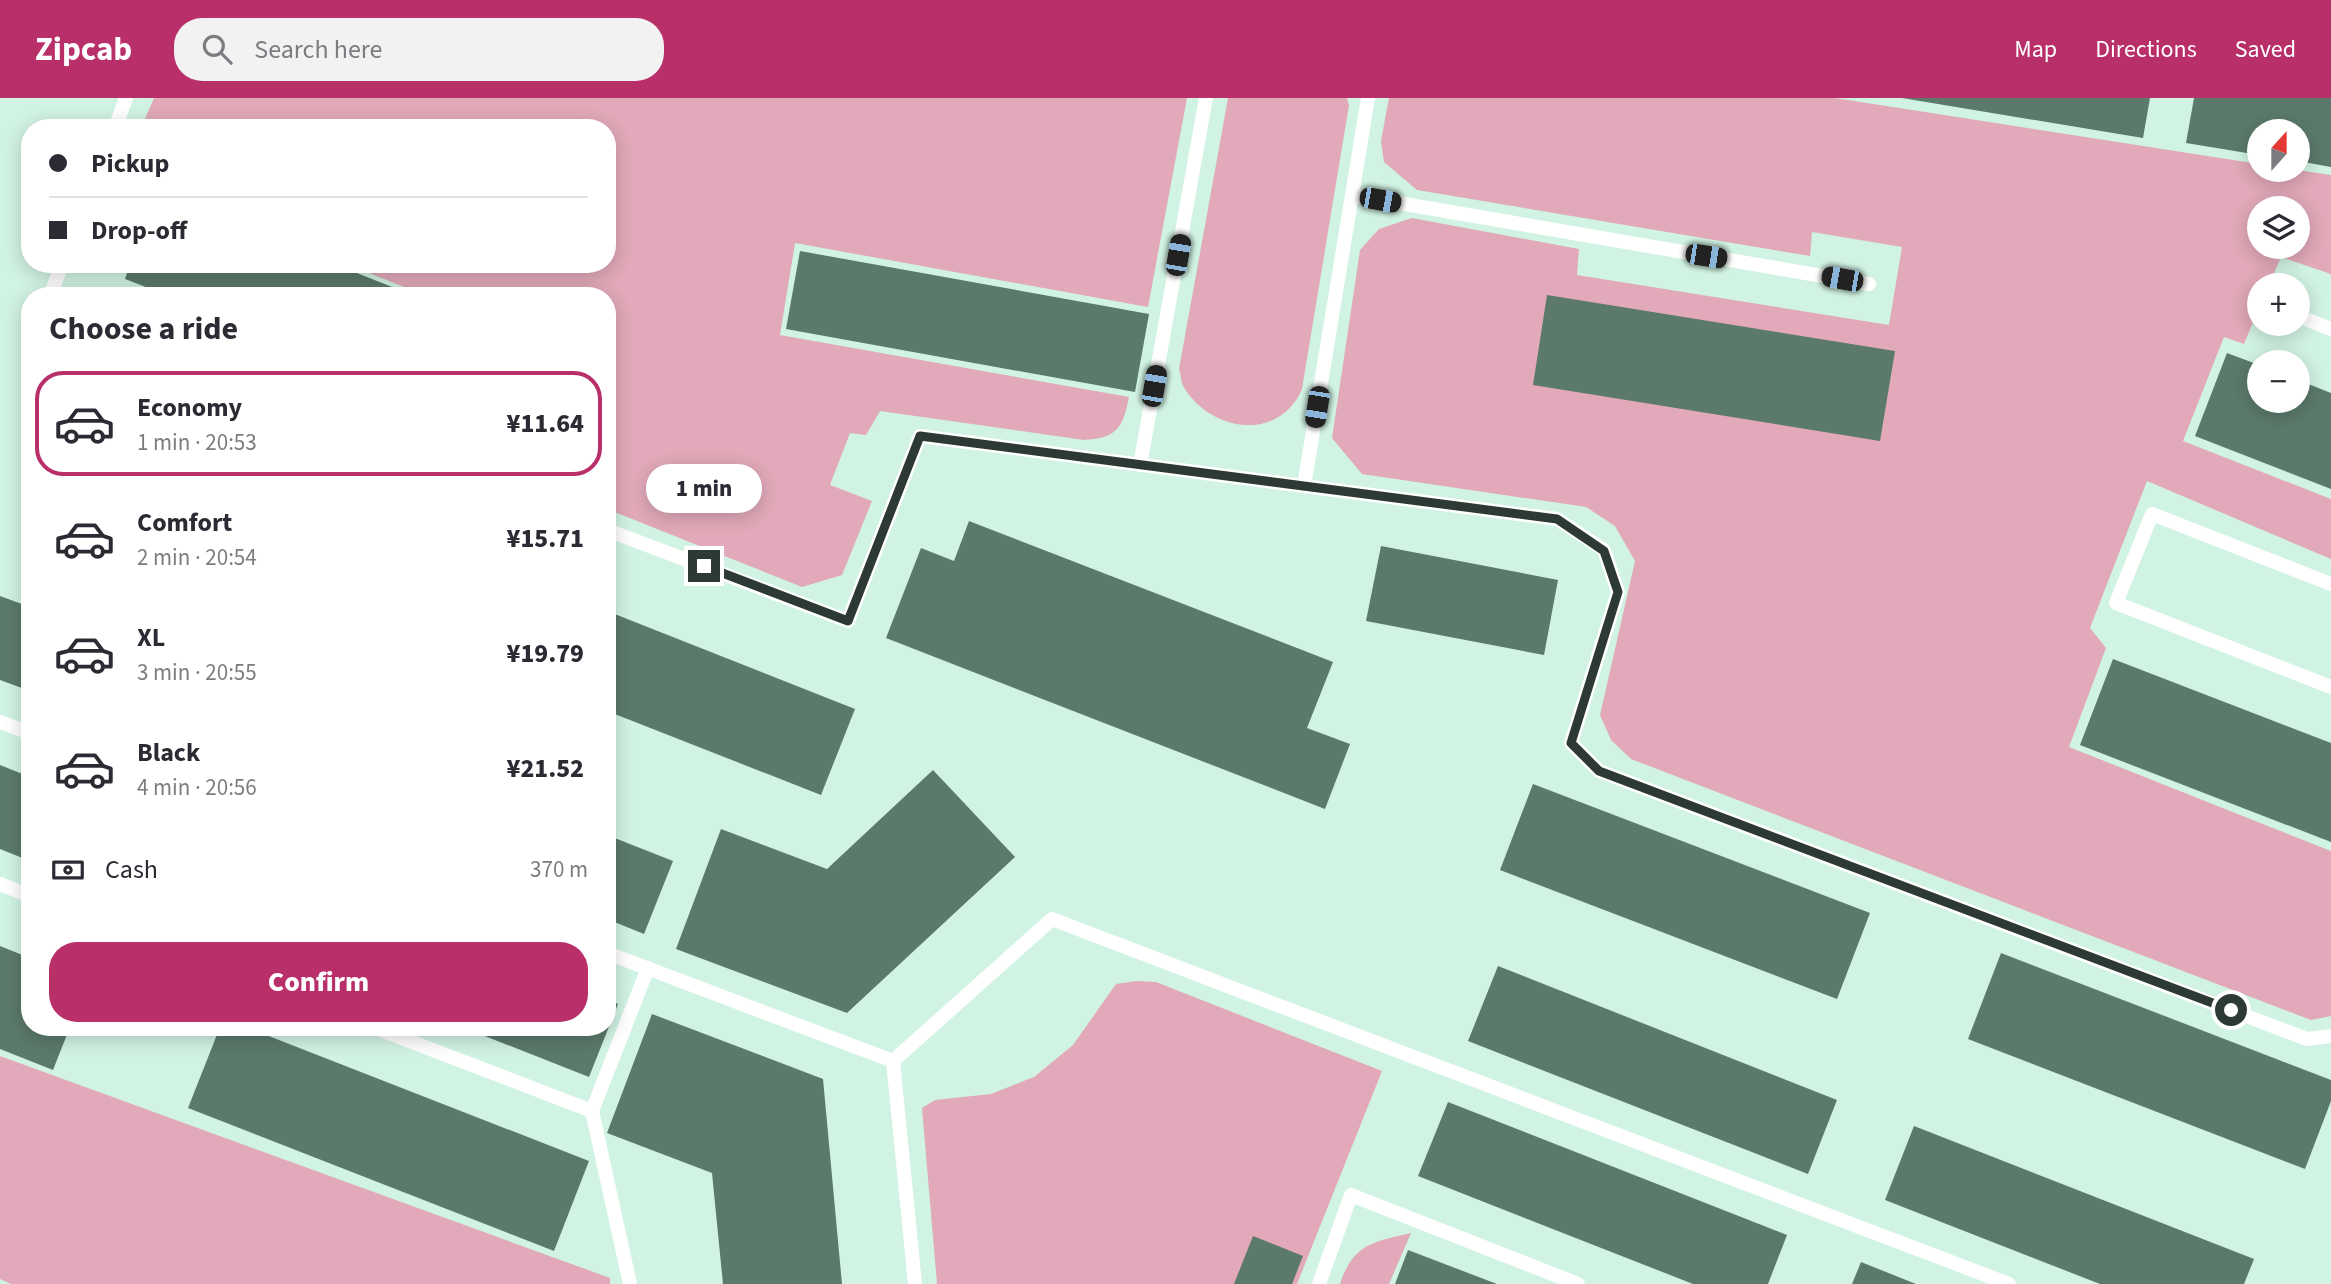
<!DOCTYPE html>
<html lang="en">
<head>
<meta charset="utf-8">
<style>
  body { margin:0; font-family:"Source Sans 3",sans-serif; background:#f2f2f3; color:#2b2b33; height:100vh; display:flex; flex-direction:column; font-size:26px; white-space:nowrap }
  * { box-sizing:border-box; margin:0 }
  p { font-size:23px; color:#7c7c81 }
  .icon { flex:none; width:38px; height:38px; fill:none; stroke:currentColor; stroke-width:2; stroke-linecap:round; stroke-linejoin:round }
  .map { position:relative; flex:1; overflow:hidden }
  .panel { position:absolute; left:21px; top:189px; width:595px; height:749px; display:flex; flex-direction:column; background:#fff; border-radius:28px; box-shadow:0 4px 18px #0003 }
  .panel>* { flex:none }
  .hud { position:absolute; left:21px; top:21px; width:595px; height:154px; border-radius:28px; box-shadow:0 4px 18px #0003; display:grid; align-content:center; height:154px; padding:0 28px; background:#fff }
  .needle { width:46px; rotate:21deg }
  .tools { position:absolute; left:2247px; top:21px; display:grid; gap:14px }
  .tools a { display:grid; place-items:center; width:63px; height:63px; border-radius:50%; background:#fff; box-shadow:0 4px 18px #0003; font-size:35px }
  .end { position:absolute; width:32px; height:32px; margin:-16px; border:9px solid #2d3a34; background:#fff; box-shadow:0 0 0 4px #fff }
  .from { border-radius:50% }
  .bubble { position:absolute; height:49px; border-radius:24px; background:#fff; box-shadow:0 4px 18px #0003; font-size:23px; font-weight:800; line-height:49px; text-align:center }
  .car { position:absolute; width:21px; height:42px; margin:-21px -10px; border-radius:9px; box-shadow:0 0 5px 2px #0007; background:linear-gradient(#222 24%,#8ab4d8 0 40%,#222 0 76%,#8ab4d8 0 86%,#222 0) }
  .hud b { display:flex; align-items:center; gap:24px; height:66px; font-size:26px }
  .hud b+b { border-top:2px solid #e1e1e2 }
  .hud i { width:18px; height:18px; background:#2b2b33 }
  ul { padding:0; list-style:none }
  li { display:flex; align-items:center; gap:21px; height:105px; margin:0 14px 10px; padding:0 14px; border:4px solid transparent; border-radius:28px }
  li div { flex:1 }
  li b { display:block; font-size:26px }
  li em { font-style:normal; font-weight:800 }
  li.on { border-color:#b92f6a }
  li>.icon { width:63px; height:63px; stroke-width:1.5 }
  h2 { padding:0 28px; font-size:32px; line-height:84px }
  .pay { display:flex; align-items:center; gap:18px; height:77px; padding:0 28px; font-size:26px }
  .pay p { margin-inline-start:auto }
  .primary-button { display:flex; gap:14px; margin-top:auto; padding:14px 28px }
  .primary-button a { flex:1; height:80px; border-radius:28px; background:#b92f6a; color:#fff; font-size:28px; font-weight:800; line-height:80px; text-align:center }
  header { display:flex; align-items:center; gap:42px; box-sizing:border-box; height:98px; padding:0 35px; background:#b92f6a; color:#fff }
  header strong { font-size:33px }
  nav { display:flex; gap:38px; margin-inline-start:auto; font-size:24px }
  .search { width:490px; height:63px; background:#f2f2f3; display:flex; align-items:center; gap:18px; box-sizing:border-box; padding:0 24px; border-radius:28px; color:#7c7c81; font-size:26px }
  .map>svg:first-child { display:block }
  .green { fill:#e1a9b9; fill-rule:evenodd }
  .building { fill:#5b7a6c }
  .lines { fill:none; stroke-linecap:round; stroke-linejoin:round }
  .service { stroke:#fff; stroke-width:14 }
  .route { stroke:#2d3a34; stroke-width:9 }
</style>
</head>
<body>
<header>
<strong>Zipcab</strong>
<div class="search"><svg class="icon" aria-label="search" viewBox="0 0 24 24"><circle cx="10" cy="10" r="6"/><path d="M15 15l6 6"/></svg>Search here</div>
<nav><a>Map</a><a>Directions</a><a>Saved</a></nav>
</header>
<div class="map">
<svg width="2331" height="1186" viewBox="0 0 2331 1186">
  <rect width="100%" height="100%" fill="#d1f3e3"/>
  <g class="green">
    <path d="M154,0H1187L1148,209L795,145L780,237L1129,299C1123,330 1117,340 1084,342L880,313L866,337L850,335L830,387L872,403L842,477L802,489L607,411V198H427L346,166H607V30H141Z"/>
    <path d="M1228,0H1347L1349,7L1302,291C1280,343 1213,335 1185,291C1181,286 1181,277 1179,271Z"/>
    <path d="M1389,0H1835L2259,66V72H2297L2331,77V176L2281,159L2269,187H2259V210L2244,246L2224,239L2183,343L2331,401V461L2147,383L2090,530L2106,550L2069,649L2331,753V918L2311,922L1631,661L1611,642L1600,617L1635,463L1615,428L1586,409L1362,376L1332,340L1360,152L1379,131L1412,120L1579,151L1577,177L1889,227L1902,149L1812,134L1810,158L1417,92L1384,64L1381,43ZM2259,110H2298V149H2259Z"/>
    <path d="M1137,883L1156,884L1382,973L1297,1186H937L922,1010L935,1002L991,996L1034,979L1073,947L1116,886Z"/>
    <path d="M0,958L610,1180V1186H11L0,1181Z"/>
    <path d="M1411,1135L1389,1186H1340C1353,1146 1373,1144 1411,1135Z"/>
  </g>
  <g class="building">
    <path d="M1902,0H2150L2143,40Z"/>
    <path d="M2194,0H2331V69L2298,63V33H2259V57L2186,45Z"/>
    <path d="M800,153L1149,216L1135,294L786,231Z"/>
    <path d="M130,166H334L415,198H169L125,181Z"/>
    <path d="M1547,197L1895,253L1880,343L1533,287Z"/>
    <path d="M2227,255L2259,267V303H2298V282L2331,295V391L2195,338Z"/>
    <path d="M969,423L1333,564L1307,630L1350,646L1325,711L886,540L921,450L954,463Z"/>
    <path d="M1381,448L1558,482L1544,557L1366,523Z"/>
    <path d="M0,498L30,509V593L0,582Z"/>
    <path d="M607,513L855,611L821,697L607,613Z"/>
    <path d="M2113,561L2331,645V744L2080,647Z"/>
    <path d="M0,667L30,679V763L0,751Z"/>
    <path d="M933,672L1015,759L847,915L676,851L721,731L827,771Z"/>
    <path d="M1533,686L1870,815L1837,901L1500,772Z"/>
    <path d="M607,737L673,763L644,836L607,821Z"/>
    <path d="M0,848L30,860V929H70L53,972L0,951Z"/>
    <path d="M2001,855L2331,982V1003L2305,1071L1968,941Z"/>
    <path d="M1498,868L1837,1002L1808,1076L1468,943Z"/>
    <path d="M607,902L618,906L589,979L462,929H607Z"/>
    <path d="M652,916L823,981L842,1186H723L712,1075L607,1035Z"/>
    <path d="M220,929H246L589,1063L554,1153L188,1010Z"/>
    <path d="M1448,1004L1787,1137L1768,1186H1693L1418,1078Z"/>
    <path d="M1914,1028L2254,1161L2244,1186H2100L1885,1102Z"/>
    <path d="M1253,1138L1303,1158L1292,1186H1234Z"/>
    <path d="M1408,1152L1497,1186H1395Z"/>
    <path d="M1861,1164L1916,1186H1852Z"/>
  </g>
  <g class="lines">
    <g class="service">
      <path d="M115,30L126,0"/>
      <path d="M1352,97L1869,186"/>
      <path d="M50,198L62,166"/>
      <path d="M2298,218L2331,231"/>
      <path d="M1140,367L1206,0"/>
      <path d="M1304,388L1368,0"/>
      <path d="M607,432L848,523L920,338L1557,421L1604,452L1618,494L1571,645L1599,673L2307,941L2331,938"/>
      <path d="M2331,486L2152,416L2116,505L2331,589"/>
      <path d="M0,624L30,635"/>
      <path d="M0,786L30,798"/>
      <path d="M607,855L893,963L1052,821L2009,1186"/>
      <path d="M373,929L592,1013L630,1186"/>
      <path d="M893,963L915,1186"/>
      <path d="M592,1013L648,870"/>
      <path d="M1319,1186L1351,1097L1578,1186"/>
    </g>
  </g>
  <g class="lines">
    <path class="route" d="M704,468L848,523L920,338L1557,421L1604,453L1618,494L1571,645L1599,673L2231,912"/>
  </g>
</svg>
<div class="tools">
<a><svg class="needle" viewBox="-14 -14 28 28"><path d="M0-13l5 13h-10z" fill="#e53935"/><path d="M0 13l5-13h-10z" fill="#7c7c81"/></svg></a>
<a><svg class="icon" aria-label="layers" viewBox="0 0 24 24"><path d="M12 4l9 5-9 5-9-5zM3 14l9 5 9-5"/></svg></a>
<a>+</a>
<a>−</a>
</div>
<i class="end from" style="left:2231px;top:912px"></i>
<i class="end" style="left:704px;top:468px"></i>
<div class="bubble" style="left:646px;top:366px;width:116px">1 min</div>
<i class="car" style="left:1380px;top:102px;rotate:100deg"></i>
<i class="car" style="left:1178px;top:157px;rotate:10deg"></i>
<i class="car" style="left:1706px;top:158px;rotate:99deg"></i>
<i class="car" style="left:1842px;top:181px;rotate:280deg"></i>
<i class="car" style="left:1154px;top:288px;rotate:10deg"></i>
<i class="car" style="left:1317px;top:309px;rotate:189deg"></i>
<div class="hud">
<b><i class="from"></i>Pickup</b>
<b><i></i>Drop-off</b>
</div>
<section class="panel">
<h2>Choose a ride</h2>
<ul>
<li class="on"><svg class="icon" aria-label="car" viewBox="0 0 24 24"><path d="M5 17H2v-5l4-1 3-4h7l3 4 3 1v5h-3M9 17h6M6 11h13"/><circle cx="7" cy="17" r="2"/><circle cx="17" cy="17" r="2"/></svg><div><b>Economy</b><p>1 min · 20:53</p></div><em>¥11.64</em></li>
<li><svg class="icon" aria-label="car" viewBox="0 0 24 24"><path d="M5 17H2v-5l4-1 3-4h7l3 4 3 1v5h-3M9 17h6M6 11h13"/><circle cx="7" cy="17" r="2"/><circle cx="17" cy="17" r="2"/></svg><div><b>Comfort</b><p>2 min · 20:54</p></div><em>¥15.71</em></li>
<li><svg class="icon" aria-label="car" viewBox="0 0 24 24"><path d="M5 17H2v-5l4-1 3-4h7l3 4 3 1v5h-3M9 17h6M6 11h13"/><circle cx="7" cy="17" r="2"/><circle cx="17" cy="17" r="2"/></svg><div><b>XL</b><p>3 min · 20:55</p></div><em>¥19.79</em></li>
<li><svg class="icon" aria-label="car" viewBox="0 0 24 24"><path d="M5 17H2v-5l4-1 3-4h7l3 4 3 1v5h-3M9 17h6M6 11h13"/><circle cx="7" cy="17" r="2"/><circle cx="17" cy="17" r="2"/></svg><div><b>Black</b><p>4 min · 20:56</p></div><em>¥21.52</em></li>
</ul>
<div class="pay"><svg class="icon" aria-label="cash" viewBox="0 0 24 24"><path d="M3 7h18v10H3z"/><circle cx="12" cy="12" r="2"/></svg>Cash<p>370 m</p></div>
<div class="primary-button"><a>Confirm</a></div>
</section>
</div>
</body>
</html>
